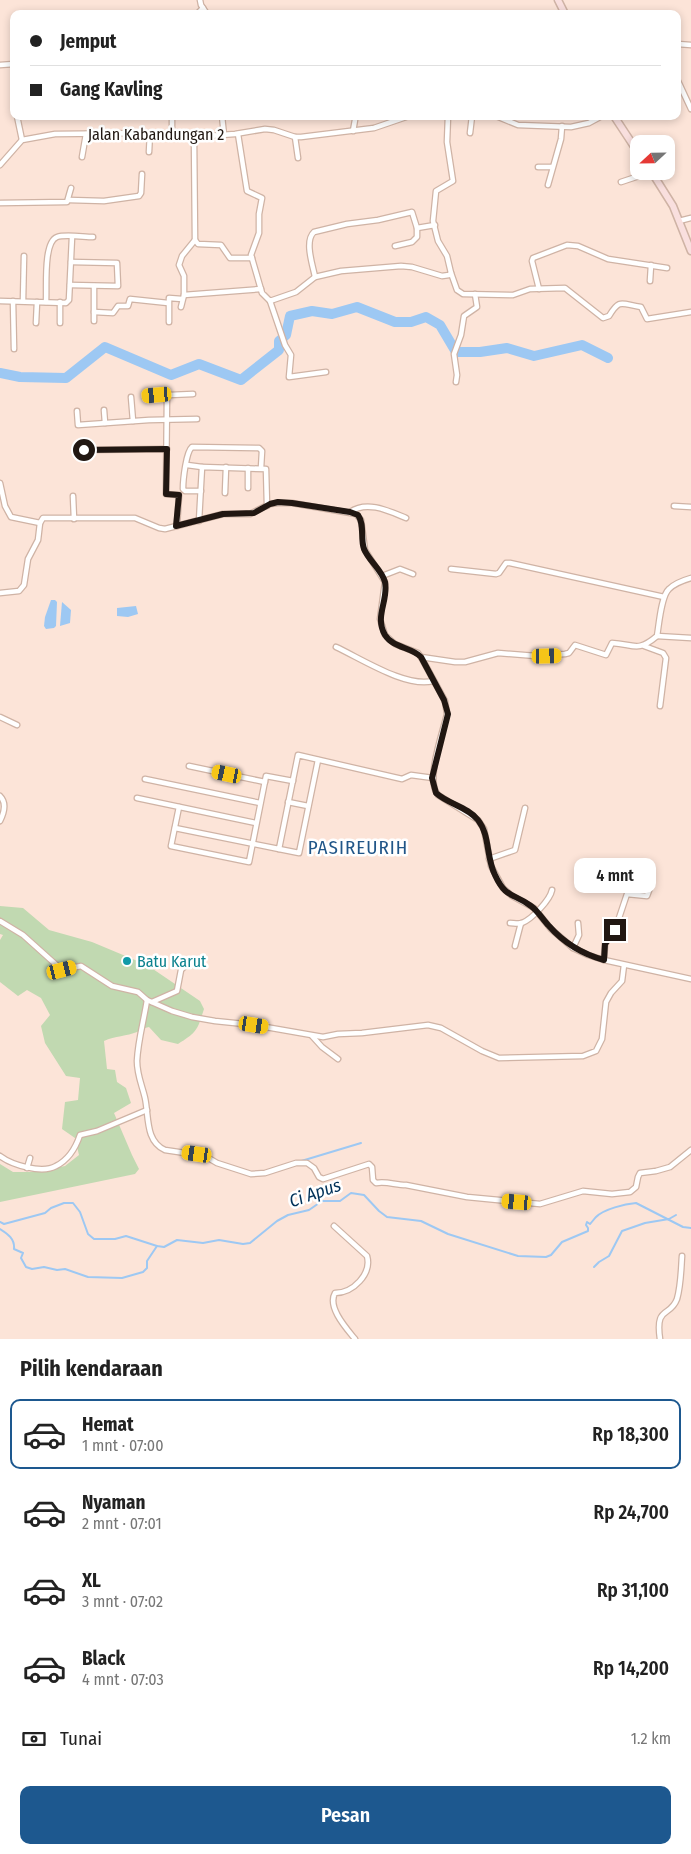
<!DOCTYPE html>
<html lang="id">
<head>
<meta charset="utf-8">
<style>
  body { margin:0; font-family:"Fira Sans Condensed",sans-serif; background:#f2f2f2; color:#222; height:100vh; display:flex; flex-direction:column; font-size:19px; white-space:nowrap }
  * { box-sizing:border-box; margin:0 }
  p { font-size:16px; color:#767676 }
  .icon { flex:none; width:28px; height:28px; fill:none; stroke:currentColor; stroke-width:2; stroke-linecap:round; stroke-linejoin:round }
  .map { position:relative; height:1339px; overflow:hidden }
  .panel { display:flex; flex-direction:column; background:#fff; flex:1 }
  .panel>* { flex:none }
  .guide { position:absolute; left:10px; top:10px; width:671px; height:110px; border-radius:10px; box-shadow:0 2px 8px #0003; display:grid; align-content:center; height:110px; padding:0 20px; background:#fff }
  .needle { width:32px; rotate:248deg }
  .fabs { position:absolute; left:630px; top:135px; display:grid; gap:10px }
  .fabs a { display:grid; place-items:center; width:45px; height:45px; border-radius:10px; background:#fff; box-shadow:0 2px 8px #0003; font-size:25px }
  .end { position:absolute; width:22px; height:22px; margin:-11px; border:6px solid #211712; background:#fff; box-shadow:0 0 0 2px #fff }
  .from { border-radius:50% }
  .bubble { position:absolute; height:35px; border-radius:10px; background:#fff; box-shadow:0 2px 8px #0003; font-size:16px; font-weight:600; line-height:35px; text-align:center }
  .car { position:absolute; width:15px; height:30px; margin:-15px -8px; border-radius:6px; box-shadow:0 0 4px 1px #0007; background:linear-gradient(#f5c518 24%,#345 0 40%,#f5c518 0 76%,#345 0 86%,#f5c518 0) }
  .guide b { display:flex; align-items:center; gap:18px; height:48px; font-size:19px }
  .guide b+b { border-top:1px solid #e0e0e0 }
  .guide i { width:12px; height:12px; background:#222 }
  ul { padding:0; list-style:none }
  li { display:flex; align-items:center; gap:15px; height:70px; margin:0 10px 8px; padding:0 10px; border:2px solid transparent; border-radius:10px }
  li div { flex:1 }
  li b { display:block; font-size:19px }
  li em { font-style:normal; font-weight:600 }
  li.active { border-color:#1d588f }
  li>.icon { width:45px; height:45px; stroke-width:1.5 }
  h2 { padding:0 20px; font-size:22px; line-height:60px }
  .pay { display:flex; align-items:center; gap:12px; height:55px; padding:0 20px; font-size:19px }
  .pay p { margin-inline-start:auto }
  .button { display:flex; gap:10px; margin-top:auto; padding:10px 20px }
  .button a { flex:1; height:58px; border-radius:10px; background:#1d588f; color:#fff; font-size:20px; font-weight:600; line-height:58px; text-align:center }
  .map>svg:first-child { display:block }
  .green { fill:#c1d9b1 }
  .water { fill:#9dc8f3 }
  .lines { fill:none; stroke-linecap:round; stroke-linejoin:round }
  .stream { stroke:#9dc8f3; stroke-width:2 }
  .river { stroke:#9dc8f3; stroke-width:10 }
  .street-casing { stroke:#cfb3a5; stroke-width:7 }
  .secondary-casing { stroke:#cfb3a5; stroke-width:9 }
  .street { stroke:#fff; stroke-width:4.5 }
  .secondary { stroke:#f9dfde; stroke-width:6 }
  .route { stroke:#211712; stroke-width:6 }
  .culture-dot { fill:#0f9aa8; stroke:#fff; stroke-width:2 }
  .labels { text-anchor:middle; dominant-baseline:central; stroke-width:5; stroke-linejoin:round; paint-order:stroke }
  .street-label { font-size:16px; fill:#211712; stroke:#fff }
  .culture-label { font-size:16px; fill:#0d838f; stroke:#fff; text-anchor:start }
  .water-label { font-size:18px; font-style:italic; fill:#003158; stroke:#fff }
  .quarter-label { font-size:19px; letter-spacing:1px; fill:#215688; stroke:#fff }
</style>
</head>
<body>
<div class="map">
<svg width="691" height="1339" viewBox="0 0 691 1339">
  <rect width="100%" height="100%" fill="#fce4d8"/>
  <path class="green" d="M0,906L23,908L49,930L92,942L147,965L200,1001L204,1009C197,1031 197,1032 178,1044L161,1040L149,1027C143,1028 142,1030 137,1032C127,1036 115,1036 104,1041L107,1069L115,1070L117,1082L126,1088L131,1103L114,1113L132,1155L139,1169L135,1174L0,1202V1164L13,1172H36L65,1166L79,1155L75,1138L62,1129L65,1102L78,1100L80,1078L66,1076L45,1043L41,1026L50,1015L41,998L27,990L18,996L0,982V940L3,935L0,934Z"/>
  <g class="water">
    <path d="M51,600H55L57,602L56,626L54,628L46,629L44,626L45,617Z"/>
    <path d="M62,602L71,610L70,623L60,626Z"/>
    <path d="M136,606L138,614L128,617L117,616V608Z"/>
  </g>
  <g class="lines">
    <g class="stream">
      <path d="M298,1162L361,1143"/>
      <path d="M0,1222L4,1224L45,1213L51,1208L64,1203H73L80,1212L88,1234L94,1239H115L126,1236L157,1246L164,1247L177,1240L203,1243L219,1240L243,1244L250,1243L277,1221L288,1215L309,1210L322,1201H340L351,1193L364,1195L379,1211L387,1217L421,1221L448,1234L518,1256L546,1257L551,1255L562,1242L588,1231V1228L586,1225L587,1222L590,1224C592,1222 594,1219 596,1217C604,1209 625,1204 636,1203L683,1227L691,1228"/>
      <path d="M0,1229C8,1234 15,1239 14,1249L23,1253L21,1258L26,1267L32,1269L44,1267L57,1270L65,1269L88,1277L122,1278L143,1272L147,1268V1261L157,1246"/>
      <path d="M594,1267L599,1262L609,1256L622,1231L645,1223L669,1219L676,1215"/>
    </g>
    <path class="river" d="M0,373L20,377L66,378L105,347L171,375L199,364L241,380L279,350V341L286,335L290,316L312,311L332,314L357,307L395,322H411L426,317L440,325L456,352H480L507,348L534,356L582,345L608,358"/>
    <defs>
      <g id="street">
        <path d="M200,0L201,5L207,14"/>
        <path d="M197,14L203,8"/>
        <path d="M678,44L691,45"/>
        <path d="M0,65L14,64"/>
        <path d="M678,81L691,109"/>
        <path d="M17,116L22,140"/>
        <path d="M222,116L224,135"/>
        <path d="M496,116L518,125L571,127L589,123L602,116"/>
        <path d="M353,131L355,120"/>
        <path d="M470,133L472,116"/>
        <path d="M172,134V116"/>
        <path d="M238,134L247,191L262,198L259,214V233L251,255L262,293L270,301L296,292L315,277L341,271L401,266L412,267L442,276L449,275L451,273L447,256L438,241L433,221L436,191L453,181L447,142L448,116"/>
        <path d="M295,137L298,158"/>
        <path d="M149,152L150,133"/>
        <path d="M82,157L86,134"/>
        <path d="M0,165L22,140L55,134L150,133L194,137L235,134L265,129L274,130L295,137H301L374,128L409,116"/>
        <path d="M538,167H552"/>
        <path d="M621,182L651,172"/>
        <path d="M548,185L561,139L562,126"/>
        <path d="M69,200L104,201L139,196L141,193L142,174"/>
        <path d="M0,203L67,202L71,188"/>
        <path d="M679,221L691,218"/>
        <path d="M417,228L435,225"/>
        <path d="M195,240L198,244L221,245L230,258H252"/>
        <path d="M451,273L457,290L463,294L513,295L530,289L565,288L603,318L609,316C620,298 621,304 641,307L647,319L691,312"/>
        <path d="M315,277C313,266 304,241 314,232L347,224L378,220L412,212L417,228V237L412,242L395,246"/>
        <path d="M650,281L651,265"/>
        <path d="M70,285L118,286L117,263L71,262"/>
        <path d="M539,289L532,261L533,258L567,245L578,246L608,259L667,268"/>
        <path d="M184,295L261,289"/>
        <path d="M0,301L66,303L69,300L72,237"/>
        <path d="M13,301L14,349"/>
        <path d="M23,301L24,256"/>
        <path d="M270,301L285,345L291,355L289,377L326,372"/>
        <path d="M46,302C47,288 43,242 57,237C65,234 84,237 93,237"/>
        <path d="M181,307L184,295V276L179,265L182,256L195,240L194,137"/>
        <path d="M94,312L113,313L118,306H128L130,299L168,303"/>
        <path d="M94,321V286"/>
        <path d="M169,322V298L182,299"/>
        <path d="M36,323L37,302"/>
        <path d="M60,323V302"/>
        <path d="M456,382L457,375L454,354L461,335L464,316L477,307L475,294"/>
        <path d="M167,394L166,494L179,495L177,526"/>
        <path d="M146,396L193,394"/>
        <path d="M131,397L133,421"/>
        <path d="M104,410L105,423"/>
        <path d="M77,411L78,425L149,420L197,419"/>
        <path d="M84,450L167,449"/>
        <path d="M187,465L202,467"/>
        <path d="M0,483L5,506L11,517L40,523"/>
        <path d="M248,488V468"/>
        <path d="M201,491H185L183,489C183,480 186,452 192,447L259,448L262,451L261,468"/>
        <path d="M225,493L226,467"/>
        <path d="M73,496L74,519"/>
        <path d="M674,506L691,507"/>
        <path d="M350,512C367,500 389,511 406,518"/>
        <path d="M199,521L202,467L266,469L267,506"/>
        <path d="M451,569L496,574L499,573L506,563H510L664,597"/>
        <path d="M382,576L400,569L413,574"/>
        <path d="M0,593L19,591L24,585L28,559L38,540L40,523L43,518H135L159,528L165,529L223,514H250L270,504L278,503H292L356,514L361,520L365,550L385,582L380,619L385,635L395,644L418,653L421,657L445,701L447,714C443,732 425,781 438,795L478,820L484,829L491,866L503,888L512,896L534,908L551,929L573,948L588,955L604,960L691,979"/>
        <path d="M657,636L691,638"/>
        <path d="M644,646L663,653L666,658L660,706"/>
        <path d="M336,647C362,659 406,688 433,681"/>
        <path d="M421,657L455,662H465L498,653L536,656L565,654L569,653L575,645L606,655L612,643C634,644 637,653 657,636C659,625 661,596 669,589C675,583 684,580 691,578"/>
        <path d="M0,717L17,725"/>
        <path d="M189,766L265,782"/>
        <path d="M145,779L260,803"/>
        <path d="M0,796C7,803 4,813 0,821"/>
        <path d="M137,798L256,823"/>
        <path d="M288,802L308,806"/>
        <path d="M179,807L171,846L249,862L266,776L293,781"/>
        <path d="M175,828L279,849L298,755L402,779L411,775L433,778"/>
        <path d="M279,849L299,853L318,760"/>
        <path d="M489,859L515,850L525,808"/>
        <path d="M0,921L23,935L62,970L81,966L112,986L138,992L147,1000L172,1011L192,1017L215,1021L254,1025L323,1037L338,1034L362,1033L428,1025L441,1028L482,1051L499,1058L583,1056L596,1051L602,1039L606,1002L611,993L622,981L624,965"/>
        <path d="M510,923C513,923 519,924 522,923C532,919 550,900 552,890"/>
        <path d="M515,946L521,923"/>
        <path d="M573,948L579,935L578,923"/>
        <path d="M604,960L605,944L616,927L627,894L647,896L650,888"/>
        <path d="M147,1000C144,1020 138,1040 137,1061C137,1075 142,1085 145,1098C149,1116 145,1141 165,1150L205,1156L217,1163L251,1174L265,1173L296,1163H307L314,1168L319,1177L323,1179L369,1164L372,1167L373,1180L376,1183C387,1181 395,1185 406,1185L467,1197L540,1204L583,1191L612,1194L630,1192L636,1187L638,1177L640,1173L656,1171L670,1167L691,1150"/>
        <path d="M152,1002L177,991L181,970L185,966"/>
        <path d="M312,1036L322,1047L338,1059"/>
        <path d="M0,1156C12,1165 42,1174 56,1166C68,1160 76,1147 80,1135L97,1131L147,1110"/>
        <path d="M27,1168L30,1158"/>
        <path d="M334,1226L367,1256C372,1274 353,1293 335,1293C327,1307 346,1328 355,1339"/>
        <path d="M660,1339C655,1305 670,1318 677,1299C681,1285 681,1270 682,1256"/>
      </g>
      <g id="secondary">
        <path d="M558,0L565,14"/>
        <path d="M614,116L639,154"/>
        <path d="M651,171L673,206L691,251"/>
      </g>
    </defs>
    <use href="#street" class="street-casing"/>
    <use href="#secondary" class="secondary-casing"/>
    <use href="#street" class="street"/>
    <use href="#secondary" class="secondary"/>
  </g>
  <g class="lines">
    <path class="route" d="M84,450L167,449L166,494L179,495L176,526L223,514L254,513L270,504L278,502L292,503L350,512L358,515C365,525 360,538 364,549C369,561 382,570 385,582C389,600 374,616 385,635C393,648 411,647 421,657L444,700L448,714L432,778L436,793C448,804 468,807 478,820C490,835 486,857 495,875C506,899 514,893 531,906C538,911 543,920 549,926C564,943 582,954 604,960L605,944L615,930"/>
  </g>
  <circle class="culture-dot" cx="127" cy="961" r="5"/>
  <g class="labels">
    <g class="street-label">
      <text x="156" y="134">Jalan Kabandungan 2</text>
    </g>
    <g class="culture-label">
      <text x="137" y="961">Batu Karut</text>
    </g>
    <g class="water-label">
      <text transform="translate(315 1193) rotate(-19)">Ci Apus</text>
    </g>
    <g class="quarter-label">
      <text x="358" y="847">PASIREURIH</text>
    </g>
  </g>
</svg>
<div class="fabs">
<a><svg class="needle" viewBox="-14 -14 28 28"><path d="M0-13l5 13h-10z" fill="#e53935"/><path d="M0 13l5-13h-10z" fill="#767676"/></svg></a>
</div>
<i class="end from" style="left:84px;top:450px"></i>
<i class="end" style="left:615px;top:930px"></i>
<div class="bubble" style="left:574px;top:858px;width:82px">4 mnt</div>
<i class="car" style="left:157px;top:395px;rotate:265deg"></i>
<i class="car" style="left:547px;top:656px;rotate:89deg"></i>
<i class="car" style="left:227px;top:774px;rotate:282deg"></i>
<i class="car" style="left:62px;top:970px;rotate:76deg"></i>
<i class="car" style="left:254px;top:1025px;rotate:99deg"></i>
<i class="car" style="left:197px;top:1154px;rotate:278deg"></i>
<i class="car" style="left:517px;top:1202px;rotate:275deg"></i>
<div class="guide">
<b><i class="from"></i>Jemput</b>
<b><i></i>Gang Kavling</b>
</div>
</div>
<section class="panel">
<h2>Pilih kendaraan</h2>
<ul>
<li class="active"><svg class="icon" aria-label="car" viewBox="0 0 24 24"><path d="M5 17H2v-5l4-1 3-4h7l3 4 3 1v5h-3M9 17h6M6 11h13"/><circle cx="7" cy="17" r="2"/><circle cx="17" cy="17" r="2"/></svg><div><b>Hemat</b><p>1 mnt · 07:00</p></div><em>Rp 18,300</em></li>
<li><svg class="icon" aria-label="car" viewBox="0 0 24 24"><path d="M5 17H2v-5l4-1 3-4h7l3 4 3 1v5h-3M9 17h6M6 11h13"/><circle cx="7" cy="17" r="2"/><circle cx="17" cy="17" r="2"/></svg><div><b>Nyaman</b><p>2 mnt · 07:01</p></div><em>Rp 24,700</em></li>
<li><svg class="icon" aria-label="car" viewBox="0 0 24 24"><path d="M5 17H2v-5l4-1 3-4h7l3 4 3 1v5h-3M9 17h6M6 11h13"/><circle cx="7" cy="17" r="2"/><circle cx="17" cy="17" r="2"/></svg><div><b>XL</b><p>3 mnt · 07:02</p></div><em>Rp 31,100</em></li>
<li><svg class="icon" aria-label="car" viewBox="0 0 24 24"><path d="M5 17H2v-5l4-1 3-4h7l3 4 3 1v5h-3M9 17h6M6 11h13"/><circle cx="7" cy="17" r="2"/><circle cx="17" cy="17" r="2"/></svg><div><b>Black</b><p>4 mnt · 07:03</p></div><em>Rp 14,200</em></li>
</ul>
<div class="pay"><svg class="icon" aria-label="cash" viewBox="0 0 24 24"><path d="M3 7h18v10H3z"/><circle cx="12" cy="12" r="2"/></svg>Tunai<p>1.2 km</p></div>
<div class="button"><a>Pesan</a></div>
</section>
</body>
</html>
